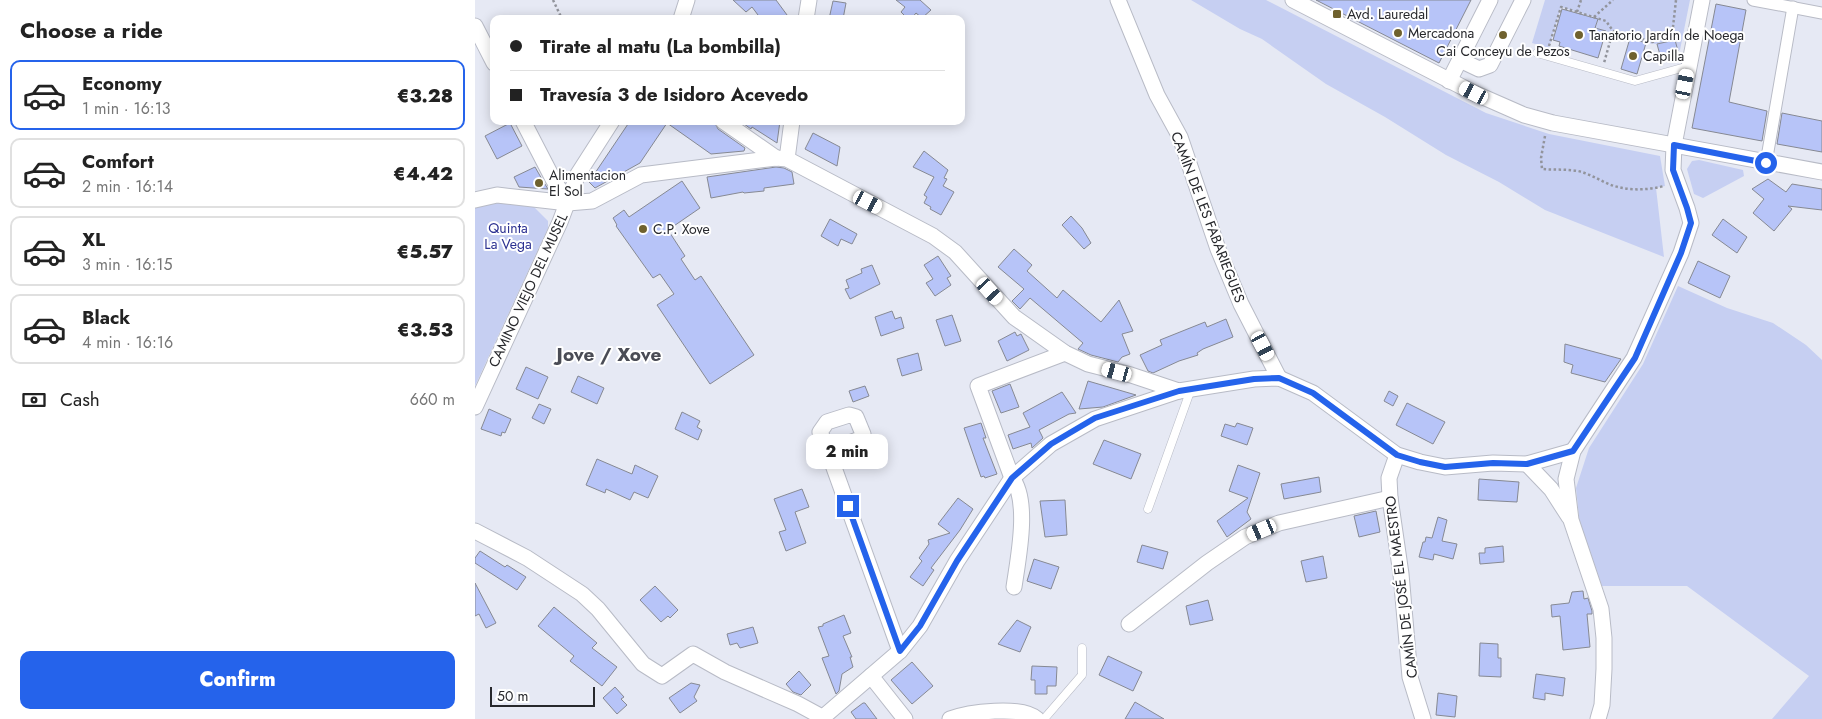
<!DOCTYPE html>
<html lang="en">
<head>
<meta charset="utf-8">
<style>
  body { margin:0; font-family:Jost,sans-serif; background:#f2f2f2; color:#222; height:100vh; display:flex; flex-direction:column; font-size:19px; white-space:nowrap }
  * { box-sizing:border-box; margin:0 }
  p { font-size:16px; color:#767676 }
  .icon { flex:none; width:28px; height:28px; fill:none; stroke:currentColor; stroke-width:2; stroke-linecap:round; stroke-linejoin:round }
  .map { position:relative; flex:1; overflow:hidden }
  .details { display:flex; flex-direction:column; background:#fff; width:475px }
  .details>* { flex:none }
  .top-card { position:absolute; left:15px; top:15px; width:475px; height:110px; border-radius:10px; box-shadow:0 2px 12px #0003; display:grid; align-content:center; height:110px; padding:0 20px; background:#fff }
  .scale { position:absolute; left:15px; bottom:12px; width:105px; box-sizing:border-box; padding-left:5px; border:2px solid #27282c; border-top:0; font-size:14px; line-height:18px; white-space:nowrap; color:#27282c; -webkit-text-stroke:4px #fff; paint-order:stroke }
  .end { position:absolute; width:22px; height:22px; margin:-11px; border:6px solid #2563eb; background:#fff; box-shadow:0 0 0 2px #fff }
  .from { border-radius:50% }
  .bubble { position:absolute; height:35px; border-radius:10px; background:#fff; box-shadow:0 2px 12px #0003; font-size:16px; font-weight:800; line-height:35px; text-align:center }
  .car { position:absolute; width:15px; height:30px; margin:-15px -8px; border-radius:6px; box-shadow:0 0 4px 1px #0007; background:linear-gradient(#fff 24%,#345 0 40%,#fff 0 76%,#345 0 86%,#fff 0) }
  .top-card b { display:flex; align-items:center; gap:18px; height:48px; font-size:19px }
  .top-card b+b { border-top:1px solid #e0e0e0 }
  .top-card i { width:12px; height:12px; background:#222 }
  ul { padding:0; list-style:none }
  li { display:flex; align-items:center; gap:15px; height:70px; margin:0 10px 8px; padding:0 10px; border:2px solid #e0e0e0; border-radius:10px }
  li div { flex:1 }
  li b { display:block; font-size:19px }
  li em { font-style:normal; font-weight:800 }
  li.current { border-color:#2563eb }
  li>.icon { width:45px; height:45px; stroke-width:1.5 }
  h2 { padding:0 20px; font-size:22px; line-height:60px }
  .pay { display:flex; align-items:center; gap:12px; height:55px; padding:0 20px; font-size:19px }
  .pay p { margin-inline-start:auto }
  .action { display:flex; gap:10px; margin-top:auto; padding:10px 20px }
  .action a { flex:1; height:58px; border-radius:10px; background:#2563eb; color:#fff; font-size:20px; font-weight:800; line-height:58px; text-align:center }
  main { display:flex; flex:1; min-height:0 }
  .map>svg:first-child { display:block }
  .green { fill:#c6cff2 }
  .building { fill:#b7c4f8; stroke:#868993 }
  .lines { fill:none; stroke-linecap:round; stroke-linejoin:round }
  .service-casing { stroke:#b8bbc6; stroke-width:9 }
  .pedestrian-casing { stroke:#b8bbc6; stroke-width:13 }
  .minor-casing { stroke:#b8bbc6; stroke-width:17 }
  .path { stroke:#92949c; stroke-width:2.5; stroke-dasharray:2.5 2.5; stroke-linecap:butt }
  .service { stroke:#fff; stroke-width:8 }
  .pedestrian { stroke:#fff; stroke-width:11 }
  .minor { stroke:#fff; stroke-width:15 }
  .route { stroke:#2563eb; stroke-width:6 }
  .poi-dot { fill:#6f612e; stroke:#fff; stroke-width:2 }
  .labels { text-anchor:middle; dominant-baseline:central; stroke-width:4; stroke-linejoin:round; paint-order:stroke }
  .poi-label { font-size:14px; fill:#27282c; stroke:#fff; text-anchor:start }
  .street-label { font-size:14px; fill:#27282c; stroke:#fff }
  .park-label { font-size:14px; fill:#2c3191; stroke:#fff }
  .district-label { font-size:19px; font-weight:bold; fill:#4a4c55; stroke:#fff }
</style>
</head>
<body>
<main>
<section class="details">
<h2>Choose a ride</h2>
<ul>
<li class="current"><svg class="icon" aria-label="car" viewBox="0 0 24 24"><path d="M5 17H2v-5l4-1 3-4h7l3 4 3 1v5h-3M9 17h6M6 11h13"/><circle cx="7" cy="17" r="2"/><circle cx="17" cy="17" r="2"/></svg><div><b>Economy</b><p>1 min · 16:13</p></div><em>€3.28</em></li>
<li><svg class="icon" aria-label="car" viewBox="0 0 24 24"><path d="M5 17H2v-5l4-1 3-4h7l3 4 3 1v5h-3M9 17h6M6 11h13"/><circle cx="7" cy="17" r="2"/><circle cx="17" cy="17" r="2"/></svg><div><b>Comfort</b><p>2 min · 16:14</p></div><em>€4.42</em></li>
<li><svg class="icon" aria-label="car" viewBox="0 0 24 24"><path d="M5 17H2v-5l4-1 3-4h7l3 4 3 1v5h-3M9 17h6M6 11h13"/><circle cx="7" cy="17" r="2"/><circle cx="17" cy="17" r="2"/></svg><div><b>XL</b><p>3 min · 16:15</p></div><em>€5.57</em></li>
<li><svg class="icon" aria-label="car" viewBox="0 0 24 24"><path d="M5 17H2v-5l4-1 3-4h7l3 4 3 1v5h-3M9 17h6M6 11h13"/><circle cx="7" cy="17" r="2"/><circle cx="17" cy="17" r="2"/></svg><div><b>Black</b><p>4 min · 16:16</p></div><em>€3.53</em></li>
</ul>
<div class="pay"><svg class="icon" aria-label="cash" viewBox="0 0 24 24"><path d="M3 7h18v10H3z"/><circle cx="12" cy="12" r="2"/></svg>Cash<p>660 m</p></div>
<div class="action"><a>Confirm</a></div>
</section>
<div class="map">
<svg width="1347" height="719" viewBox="0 0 1347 719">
  <rect width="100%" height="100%" fill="#e6e9f4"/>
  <g class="green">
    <path d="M716,0H791L1011,113L1074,134L1185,156L1190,186L1181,188L1189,257L1070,210L1024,182L971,155L910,117L851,84L787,39L765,29Z"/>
    <path d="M1070,0H1215L1205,50L1203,51L1200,40L1182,44L1171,43L1120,28L1123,20L1119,17L1086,7L1074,48L1057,43Z"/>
    <path d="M1224,160L1268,170L1269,176L1228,198L1219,194L1212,169L1217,161Z"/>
    <path d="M25,200L59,207L73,221V228L0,386V207Z"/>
    <path d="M1203,286L1252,308L1298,323L1331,345L1347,360V719H1297L1334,676L1212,586H1126L1105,526L1101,488L1114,448L1168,364Z"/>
  </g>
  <g class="building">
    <path d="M258,0H301L315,19H286L277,7L271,12Z"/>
    <path d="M421,0H445L456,10L447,18L441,13L436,19H433L426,12L430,7Z"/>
    <path d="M841,0H996L964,63Z"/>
    <path d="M358,1L371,3L368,19H354Z"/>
    <path d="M1241,4L1271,10L1254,102L1292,111L1287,141L1217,128Z"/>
    <path d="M1087,9L1123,19L1120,28L1131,31L1123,58L1084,46L1085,42L1078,40Z"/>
    <path d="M1155,38L1171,43L1162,74L1146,69Z"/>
    <path d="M1200,40L1203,51L1185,55L1182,44Z"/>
    <path d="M1307,113L1347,121V152L1302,144Z"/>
    <path d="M155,121H239L243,129L270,148L269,151L236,154L192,123L165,163L120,188L114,182Z"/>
    <path d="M265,121H305L302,143L277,127L276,129Z"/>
    <path d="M35,123L47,146L22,159L10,136Z"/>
    <path d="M338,133L365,147L362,166L330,149Z"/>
    <path d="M449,151L473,170L469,178L472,179L468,186L479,192L466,215L455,209L456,207L449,203L452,197L449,195L459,177L438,167Z"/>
    <path d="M60,167L68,181L73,189L44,187L39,177Z"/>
    <path d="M301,167L309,168L317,172L319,184L289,188V191L269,193L268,192L236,198L232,177Z"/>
    <path d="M1293,179L1311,192L1317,184L1347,189V210L1313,206L1317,209L1299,231L1278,213L1289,199L1277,189Z"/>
    <path d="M207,181L225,208L193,230L210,256L206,259L220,280L226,276L279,355L235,384L182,305L199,294L185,274L178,278L141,226L142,225L138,218L149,210L154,217Z"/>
    <path d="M596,216L607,228L616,243L609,249L587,225Z"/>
    <path d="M355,219L382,234L377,244L366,239L363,246L346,236Z"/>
    <path d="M1248,219L1272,237L1262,253L1237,235Z"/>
    <path d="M539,249L557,265L552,271L582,298L588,290L626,322L644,300L658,331L647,334L655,354L647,357L643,362L616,355L603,349L608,343L555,298L545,309L537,301L549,289L523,267Z"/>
    <path d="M463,256L476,276L472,278L476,285L460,296L451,283L458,279L449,265Z"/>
    <path d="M1223,261L1255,276L1245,298L1213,283Z"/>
    <path d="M397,265L405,284L375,299L370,289L374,288L371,280L387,273L386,269Z"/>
    <path d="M417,311L420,319L426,317L429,328L406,336L400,317Z"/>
    <path d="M477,315L486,341L470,346L461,320Z"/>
    <path d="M751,319L758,337L728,349L722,353L723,355L704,361L678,373L673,371L665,355L687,345L685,340L730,322L732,327Z"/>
    <path d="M540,332L542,336L546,334L554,350L532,361L523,341Z"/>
    <path d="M1090,344L1146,359L1130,382L1096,373L1098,365L1089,362Z"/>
    <path d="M443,353L447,370L427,376L422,359Z"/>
    <path d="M51,367L73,377L63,399L41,389Z"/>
    <path d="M103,376L129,388L122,404L96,392Z"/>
    <path d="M613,381L661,395L628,407L604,409Z"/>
    <path d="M535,384L544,407L526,413L517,391Z"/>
    <path d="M390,386L394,396L378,402L374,391Z"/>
    <path d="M914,391L923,396L918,406L909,401Z"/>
    <path d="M587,392L601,413L594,414L564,430L568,438L557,448L556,443L538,449L533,435L555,427L548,413Z"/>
    <path d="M932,403L970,422L958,444L921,425Z"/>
    <path d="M64,404L76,409L69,424L57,418Z"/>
    <path d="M14,409L36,419L30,433L27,432L26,436L6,429Z"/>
    <path d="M207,412L225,421L222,427L227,430L223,440L200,429Z"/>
    <path d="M506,423L511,438H508L522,474L510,478L509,476L506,477L489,428Z"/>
    <path d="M762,423L778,428L772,445L746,436L750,424L760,427Z"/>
    <path d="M629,440L666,454L656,479L618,464Z"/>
    <path d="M122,459L157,474L160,465L183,476L173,498L159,492L155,500L131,489L130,493L111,485Z"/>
    <path d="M763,465L785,473L772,512L776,519L752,537L742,521L773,498L754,491Z"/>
    <path d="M844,477L846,492L809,499L806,484Z"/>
    <path d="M1004,479L1044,482L1042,502L1003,500Z"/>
    <path d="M327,489L334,507L320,512L331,543L311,551L304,532L311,530L299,499Z"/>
    <path d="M483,498L498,509L485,530L456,568L459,570L448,586L435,577L447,561L444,558L454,544L453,540L475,533L463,524Z"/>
    <path d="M590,500L592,535L570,537L565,501Z"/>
    <path d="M901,511L905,532L884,537L879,516Z"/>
    <path d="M963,517L972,520L967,541L982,544L978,559L959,554L958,560L944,557L948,542H950L951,537L957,538Z"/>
    <path d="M667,545L693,552L688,569L662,562Z"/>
    <path d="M1028,546L1029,562L1005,564L1004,553H1010V548Z"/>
    <path d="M5,551L30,567L32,565L51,577L42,590L0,563V558Z"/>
    <path d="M848,556L852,578L831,582L826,561Z"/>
    <path d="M559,559L584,567L576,589L552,581Z"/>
    <path d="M0,583L21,623L11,628L4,614L0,616Z"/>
    <path d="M180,586L203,610L195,618L193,616L186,622L165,600Z"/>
    <path d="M1108,591L1109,599L1113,598L1117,611V614H1112L1115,647L1088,650L1085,616L1077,617L1076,605L1094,603L1097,592Z"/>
    <path d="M733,600L738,620L715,625L711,606Z"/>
    <path d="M79,607L122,643L117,648L142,667L127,686L95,661L99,656L63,626Z"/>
    <path d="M369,615L376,633L368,636L377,657H375L378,667L367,674L364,691L361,694L347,658L354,656L343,627L348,626V624Z"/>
    <path d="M542,620L556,627L545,652L523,644Z"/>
    <path d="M278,627L283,643L265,648L262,643L255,645L252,634Z"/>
    <path d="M1005,643L1023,644V658H1026V677L1004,676Z"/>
    <path d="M633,656L667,672L658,691L624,675Z"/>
    <path d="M437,662L458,686L437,704L416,680Z"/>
    <path d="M557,666L582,667L581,686H572V694H560V680H556Z"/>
    <path d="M324,671L336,685L326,695L318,692L311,684Z"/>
    <path d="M1061,674L1090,678L1088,696L1070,693V700L1058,698Z"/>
    <path d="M216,683L225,685L219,697L222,701L205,713L194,698Z"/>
    <path d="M140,687L149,697L146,699L152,705L142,714L128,698Z"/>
    <path d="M963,693L982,696L980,717L961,715Z"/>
    <path d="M660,702L689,719H650Z"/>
    <path d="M388,703H390L402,719H381L376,712Z"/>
  </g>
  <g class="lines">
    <defs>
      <g id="service">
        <path d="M1062,53L1160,81L1214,66"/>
        <path d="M673,509L716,389"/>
        <path d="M569,719L607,675V648"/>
      </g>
      <g id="pedestrian">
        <path d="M1278,0L1347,13"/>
        <path d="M1291,163L1318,7"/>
      </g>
      <g id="minor">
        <path d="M643,0L682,95L705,137L743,249L766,304L804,378"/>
        <path d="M818,0L999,93L1049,115L1078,123L1347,172"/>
        <path d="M206,19L212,0"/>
        <path d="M331,19L334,0"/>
        <path d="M0,26L19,63"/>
        <path d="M985,60L1004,69L1015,65L1048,0"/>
        <path d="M974,81L1015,0"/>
        <path d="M48,121L78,179L93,203"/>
        <path d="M248,121L301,158"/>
        <path d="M312,159L317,121"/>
        <path d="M0,200L22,195L93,203L117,201L166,175L301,158L312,159L458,236L480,252L539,317L590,353L613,364L656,375L704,391L779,379L804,378L838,393L922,455L945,462L970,467L1018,463L1052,464L1098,451"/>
        <path d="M0,407L85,222L103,174L137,121"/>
        <path d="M353,451L385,439L388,434L381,417L374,415L352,422L345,432L353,451L425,651"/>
        <path d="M922,455L914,478L915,498L926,574L935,677L948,719"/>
        <path d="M1052,464L1076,489L1094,517"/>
        <path d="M0,531L52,558L107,594L123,609L168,664L187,676L218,654L250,672L323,704L347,717"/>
        <path d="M539,587C543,559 555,501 537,478L503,386L590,353"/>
        <path d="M654,624L732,563L770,537L804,523L915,498"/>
        <path d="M396,676L430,719"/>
        <path d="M346,719L425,651L445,626L482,561L537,478L576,444L620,419L704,391"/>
        <path d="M475,719C493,712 547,705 562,719"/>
        <path d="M1123,719L1127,705L1129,669V638L1126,609L1096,520L1091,479L1098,451L1159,358L1206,253L1216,223L1212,208L1198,170L1199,145L1227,0"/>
      </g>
    </defs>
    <use href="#service" class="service-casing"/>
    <use href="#pedestrian" class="pedestrian-casing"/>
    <use href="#minor" class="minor-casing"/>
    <g class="path">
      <path d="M78,0L87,19"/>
      <path d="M1102,12L1106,0"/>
      <path d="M1119,17L1138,0"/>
      <path d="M1138,31L1177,42L1197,36L1201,0"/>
      <path d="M1074,46L1086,7L1131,21L1138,31L1129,63"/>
      <path d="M1070,136L1066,158L1067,169C1079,170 1091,169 1103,171C1116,174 1127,182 1139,186C1156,191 1173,190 1189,186"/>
    </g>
    <use href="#service" class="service"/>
    <use href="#pedestrian" class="pedestrian"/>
    <use href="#minor" class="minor"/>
  </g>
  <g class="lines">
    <path class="route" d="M373,506L425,651L445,626L482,561L537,478L576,444L620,418L704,391L779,379L804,378L838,393L922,455L945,462L970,467L1018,463L1052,464L1098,451L1160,358L1206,253L1216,223L1212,208L1198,170L1199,145L1291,163"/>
  </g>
  <g class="poi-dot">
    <rect x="857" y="9" width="10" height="10" rx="2.5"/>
    <circle cx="923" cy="33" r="5"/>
    <circle cx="1028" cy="35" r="5"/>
    <circle cx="1104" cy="35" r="5"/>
    <circle cx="1158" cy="56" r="5"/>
    <circle cx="64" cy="183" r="5"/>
    <circle cx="168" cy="229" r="5"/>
  </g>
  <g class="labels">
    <g class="poi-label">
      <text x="872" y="14">Avd. Lauredal</text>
      <text x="933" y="33">Mercadona</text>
      <text x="1114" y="35">Tanatorio Jardín de Noega</text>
      <text x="1028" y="51" text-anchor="middle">Cai Conceyu de Pezos</text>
      <text x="1168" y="56">Capilla</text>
      <text x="74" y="175">Alimentacion<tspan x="74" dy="16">El Sol</tspan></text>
      <text x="178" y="229">C.P. Xove</text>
    </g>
    <g class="street-label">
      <text transform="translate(733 217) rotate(69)">CAMÍN DE LES FABARIEGUES</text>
      <text transform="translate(53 290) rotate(-65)">CAMINO VIEJO DEL MUSEL</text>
      <text transform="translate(926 587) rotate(-97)">CAMÍN DE JOSÉ EL MAESTRO</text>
    </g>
    <g class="park-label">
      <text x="33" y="228">Quinta<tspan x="33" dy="16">La Vega</tspan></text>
    </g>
    <g class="district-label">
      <text x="134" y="354">Jove / Xove</text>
    </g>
  </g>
</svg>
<div class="scale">50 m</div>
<i class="end from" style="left:1291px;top:163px"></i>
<i class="end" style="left:373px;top:506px"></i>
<div class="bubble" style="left:331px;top:434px;width:82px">2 min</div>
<i class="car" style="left:1210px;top:84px;rotate:11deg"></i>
<i class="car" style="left:999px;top:93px;rotate:297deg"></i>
<i class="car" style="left:393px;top:202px;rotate:117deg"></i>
<i class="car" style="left:515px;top:291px;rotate:138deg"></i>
<i class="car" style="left:788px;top:346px;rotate:152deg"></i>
<i class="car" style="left:642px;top:372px;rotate:285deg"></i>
<i class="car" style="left:787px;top:530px;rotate:247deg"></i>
<div class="top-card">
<b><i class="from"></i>Tirate al matu (La bombilla)</b>
<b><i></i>Travesía 3 de Isidoro Acevedo</b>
</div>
</div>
</main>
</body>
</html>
